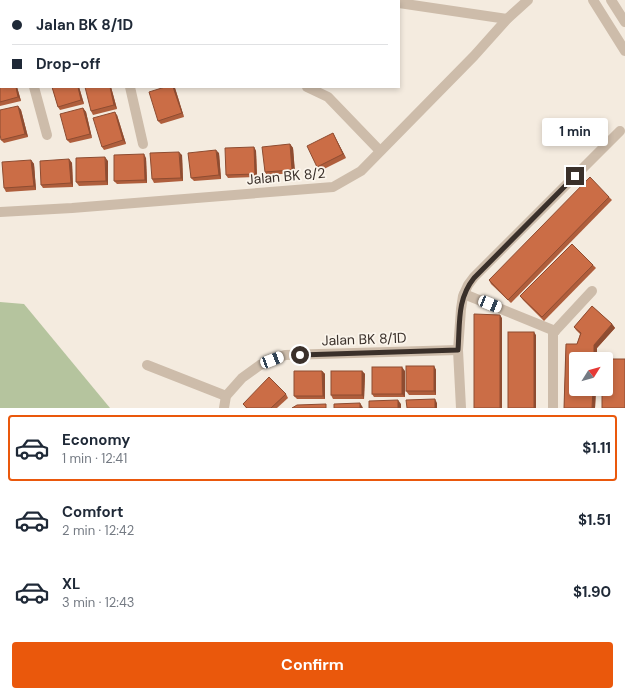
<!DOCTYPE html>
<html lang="en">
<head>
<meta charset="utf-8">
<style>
  body { margin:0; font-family:"DM Sans",sans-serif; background:#f2f2f3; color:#1f2937; height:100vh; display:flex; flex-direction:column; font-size:15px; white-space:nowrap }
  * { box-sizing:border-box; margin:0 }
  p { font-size:13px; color:#747a83 }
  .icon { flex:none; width:22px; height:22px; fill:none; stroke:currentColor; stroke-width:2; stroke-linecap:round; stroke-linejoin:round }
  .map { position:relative; height:408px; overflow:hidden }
  .details { display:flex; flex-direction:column; background:#fff; flex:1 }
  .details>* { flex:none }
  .top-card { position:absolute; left:0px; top:0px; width:400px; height:88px; box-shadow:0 2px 6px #0003; display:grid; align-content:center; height:88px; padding:0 12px; background:#fff }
  .needle { width:26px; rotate:53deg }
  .fabs { position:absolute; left:569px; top:352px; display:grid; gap:8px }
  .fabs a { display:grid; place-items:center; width:44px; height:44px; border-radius:4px; background:#fff; box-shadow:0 2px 6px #0003; font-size:20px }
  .end { position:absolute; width:18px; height:18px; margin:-9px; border:5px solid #3a302a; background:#fff; box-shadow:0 0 0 2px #fff }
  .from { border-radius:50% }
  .bubble { position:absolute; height:28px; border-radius:4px; background:#fff; box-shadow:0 2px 6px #0003; font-size:13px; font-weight:700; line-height:28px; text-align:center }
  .car { position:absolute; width:12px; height:24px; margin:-12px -6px; border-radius:5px; box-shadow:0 0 3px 1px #0007; background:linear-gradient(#fff 24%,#345 0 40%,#fff 0 76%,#345 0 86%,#fff 0) }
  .top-card b { display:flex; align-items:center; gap:14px; height:38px; font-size:15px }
  .top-card b+b { border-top:1px solid #e0e1e3 }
  .top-card i { width:10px; height:10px; background:#1f2937 }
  ul { padding:7px 0 0; list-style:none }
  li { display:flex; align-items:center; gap:12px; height:66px; margin:0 8px 6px; padding:0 4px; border:2px solid transparent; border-radius:4px }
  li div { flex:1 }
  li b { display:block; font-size:15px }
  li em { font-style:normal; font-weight:700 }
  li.current { border-color:#ea580c }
  li>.icon { width:36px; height:36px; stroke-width:1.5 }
  .button { display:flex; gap:8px; margin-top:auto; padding:8px 12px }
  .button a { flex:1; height:46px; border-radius:4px; background:#ea580c; color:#fff; font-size:16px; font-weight:700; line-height:46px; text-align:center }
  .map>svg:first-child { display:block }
  .green { fill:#b5c49e }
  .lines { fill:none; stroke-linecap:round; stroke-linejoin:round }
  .minor { stroke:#cdbcaa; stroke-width:10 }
  .tertiary { stroke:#cdbcaa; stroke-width:10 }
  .wall { fill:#af5e3c }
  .shaded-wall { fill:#8e4c31 }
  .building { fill:#cb6d46; stroke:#8e4c31 }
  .route { stroke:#3a302a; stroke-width:5 }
  .labels { text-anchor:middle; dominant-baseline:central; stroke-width:3.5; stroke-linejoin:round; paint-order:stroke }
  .street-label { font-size:14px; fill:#3a302a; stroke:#fbf5ec }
</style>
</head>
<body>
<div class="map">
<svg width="625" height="408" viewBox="0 0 625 408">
  <rect width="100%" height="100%" fill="#f4ebdf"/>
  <path class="green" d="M0,302L24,304L110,408H0Z"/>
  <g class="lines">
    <g class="minor">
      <path d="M380,0L387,1"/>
      <path d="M399,3L507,19"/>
      <path d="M0,45H1"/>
      <path d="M34,87L47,135"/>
      <path d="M130,87L143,144"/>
      <path d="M307,87L328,97L380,151"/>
      <path d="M0,212L72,208L333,187L361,171L474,56L507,19L528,0"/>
      <path d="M464,294L555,331"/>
      <path d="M147,365L226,396"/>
      <path d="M224,408L226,396L242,378L260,365L285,355L458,350"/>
      <path d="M461,408L458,350L461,309L463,296L468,285L474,277L620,131"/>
      <path d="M553,408V333L592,291"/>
    </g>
    <g class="tertiary">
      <path d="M593,0L625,51"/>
      <path d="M611,0L625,22"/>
    </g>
  </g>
  <g class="wall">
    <path d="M87,0H118V1H88Z"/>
    <path d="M0,71L1,87H17L21,101L0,106Z"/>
    <path d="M52,87H79L84,104L60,110L58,107Z"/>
    <path d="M111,87L117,109L93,115L91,111Z"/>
    <path d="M175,88L184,117L161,124L158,121Z"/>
    <path d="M18,106L21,110L28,137L4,143L1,140Z"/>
    <path d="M83,108L86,112L92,138L70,143L67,140Z"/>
    <path d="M117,115L126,144L104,150L102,147Z"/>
    <path d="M333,133L335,137L346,158L320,171L317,167Z"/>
    <path d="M290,144L293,148L295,173L267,175L265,172Z"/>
    <path d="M254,147L256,151L257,177L228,178L226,175Z"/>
    <path d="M219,153L221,179L194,181L191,178Z"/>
    <path d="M182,155L183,181L154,183L152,179Z"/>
    <path d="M146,158L147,183L117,184L114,181Z"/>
    <path d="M69,159L72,163L73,187L43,188L41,185Z"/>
    <path d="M31,160L34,164L36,190L6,192L4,188Z"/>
    <path d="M108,161V185L79,186L76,182Z"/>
    <path d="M609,197L612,200L511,303L491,284L489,280Z"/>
    <path d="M593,265L596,268L544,321L523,300L520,296Z"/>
    <path d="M592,306L612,324L615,328L597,348V359H576V389H596L595,408H564L566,344H577L580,334L576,330L574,327Z"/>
    <path d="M434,366L436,370V395H409L406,391Z"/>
    <path d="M322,371L325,374V399H297L294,396Z"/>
    <path d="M362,371L365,374L364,399H333L331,395Z"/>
    <path d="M405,371V397H374L372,394Z"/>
    <path d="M286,394L288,398L277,408H246L243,404Z"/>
  </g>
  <g class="shaded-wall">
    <path d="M1,5V20L0,19V11Z"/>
    <path d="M16,87H17L21,101L18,97Z"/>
    <path d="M78,87H79L84,104L81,100Z"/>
    <path d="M110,87H111L117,109L114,105Z"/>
    <path d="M173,87H174L175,88L184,117L182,113Z"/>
    <path d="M18,106L21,110L28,137L25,134Z"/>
    <path d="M83,108L86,112L92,138L90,134Z"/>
    <path d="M115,112L117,115L126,144L123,140Z"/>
    <path d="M333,133L335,137L346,158L343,154Z"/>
    <path d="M290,144L293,148L295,173L292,170Z"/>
    <path d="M254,147L256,151L257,177L255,174Z"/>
    <path d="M216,150L219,153L221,179L219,175Z"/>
    <path d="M179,152L182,155L183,181L181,178Z"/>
    <path d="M144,154L146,158L147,183L145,180Z"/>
    <path d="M105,157L108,161V185L106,181Z"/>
    <path d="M69,159L72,163L73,187L71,183Z"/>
    <path d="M31,160L34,164L36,190L34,186Z"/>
    <path d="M500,315L502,318V408H500Z"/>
    <path d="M612,324L615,328L597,348V359H594V345Z"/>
    <path d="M534,332L536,335V408H534Z"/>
    <path d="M434,366L436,370V395L434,391Z"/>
    <path d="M402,367L405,371V397L402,394Z"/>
    <path d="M322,371L325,374V399L323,396Z"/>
    <path d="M362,371L365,374L364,399L362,395Z"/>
    <path d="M593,389H596L595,408H592Z"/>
    <path d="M435,399L437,403V408H435Z"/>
    <path d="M398,400L401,404V408H398Z"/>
    <path d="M360,403L362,406L363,408H360Z"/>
  </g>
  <g class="building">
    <path d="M0,0H2V1H1L0,11Z"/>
    <rect x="10" y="0" width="30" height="1"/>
    <path d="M100,0H115V1H106Z"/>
    <path d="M123,0H153L152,1H123Z"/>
    <path d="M0,71H1V87H16L18,97L0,102Z"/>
    <path d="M52,87H78L81,100L58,107Z"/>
    <path d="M85,87H110L114,105L91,111Z"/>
    <path d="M165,87H173L182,113L158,121L149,92Z"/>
    <path d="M18,106L25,134L1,140L0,134V110Z"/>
    <path d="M83,108L90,134L67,140L60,114Z"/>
    <path d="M115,112L123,140L102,147L93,118Z"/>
    <path d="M333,133L343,154L317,167L307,146Z"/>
    <path d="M290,144L292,170L265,172L262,147Z"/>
    <path d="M254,147L255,174L226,175L225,148Z"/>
    <path d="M216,150L219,175L191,178L188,153Z"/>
    <path d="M179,152L181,178L152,179L150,153Z"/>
    <path d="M144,154L145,180L114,181V155Z"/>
    <path d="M105,157L106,181L76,182V158Z"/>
    <path d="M69,159L71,183L41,185L40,161Z"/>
    <path d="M31,160L34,186L4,188L2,162Z"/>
    <path d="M590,177L609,197L508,300L489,280Z"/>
    <path d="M572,244L593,265L542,317L520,296Z"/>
    <path d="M592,306L612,324L594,345V359H576V389H593L592,408H564L566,344H577L581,333L574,327Z"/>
    <path d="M474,314L500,315V408H474Z"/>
    <rect x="508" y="332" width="26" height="76"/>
    <path d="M602,359H625V408H602V389H606V359Z"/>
    <rect x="406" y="366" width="28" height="25"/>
    <rect x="372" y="367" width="30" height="27"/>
    <path d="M294,371H322L323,396H294Z"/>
    <rect x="331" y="371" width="31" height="24"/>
    <path d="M269,377L286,394L271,408H247L243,404Z"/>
    <path d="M435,399V408H407L406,400Z"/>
    <path d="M398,400V408H369V401Z"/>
    <path d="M360,403V408H334V404Z"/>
    <path d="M326,404V408H292L297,405Z"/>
  </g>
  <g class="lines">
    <path class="route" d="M300,355L458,350C460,323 457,299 474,278L575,176"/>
  </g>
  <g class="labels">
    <g class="street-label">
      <text transform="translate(286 176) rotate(-5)">Jalan BK 8/2</text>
      <text transform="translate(364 339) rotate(-2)">Jalan BK 8/1D</text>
    </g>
  </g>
</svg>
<div class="fabs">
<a><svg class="needle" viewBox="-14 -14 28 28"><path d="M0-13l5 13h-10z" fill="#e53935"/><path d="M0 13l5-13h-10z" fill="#747a83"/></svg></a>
</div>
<i class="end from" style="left:300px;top:355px"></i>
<i class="end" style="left:575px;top:176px"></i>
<div class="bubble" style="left:542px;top:118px;width:66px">1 min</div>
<i class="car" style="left:490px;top:304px;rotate:112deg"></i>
<i class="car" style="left:272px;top:360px;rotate:69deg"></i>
<div class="top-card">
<b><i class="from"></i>Jalan BK 8/1D</b>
<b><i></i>Drop-off</b>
</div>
</div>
<section class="details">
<ul>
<li class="current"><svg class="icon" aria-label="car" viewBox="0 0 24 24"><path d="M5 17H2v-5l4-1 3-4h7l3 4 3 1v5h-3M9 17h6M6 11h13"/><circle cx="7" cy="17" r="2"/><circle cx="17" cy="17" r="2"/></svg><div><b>Economy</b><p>1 min · 12:41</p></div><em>$1.11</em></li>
<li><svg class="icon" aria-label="car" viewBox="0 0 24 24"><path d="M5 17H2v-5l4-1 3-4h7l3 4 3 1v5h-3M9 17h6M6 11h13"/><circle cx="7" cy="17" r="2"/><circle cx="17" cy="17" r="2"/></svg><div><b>Comfort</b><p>2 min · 12:42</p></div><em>$1.51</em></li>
<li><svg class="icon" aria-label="car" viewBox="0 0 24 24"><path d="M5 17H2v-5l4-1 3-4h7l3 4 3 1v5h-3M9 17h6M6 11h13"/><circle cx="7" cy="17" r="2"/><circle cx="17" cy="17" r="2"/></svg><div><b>XL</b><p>3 min · 12:43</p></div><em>$1.90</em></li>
</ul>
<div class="button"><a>Confirm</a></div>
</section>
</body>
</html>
